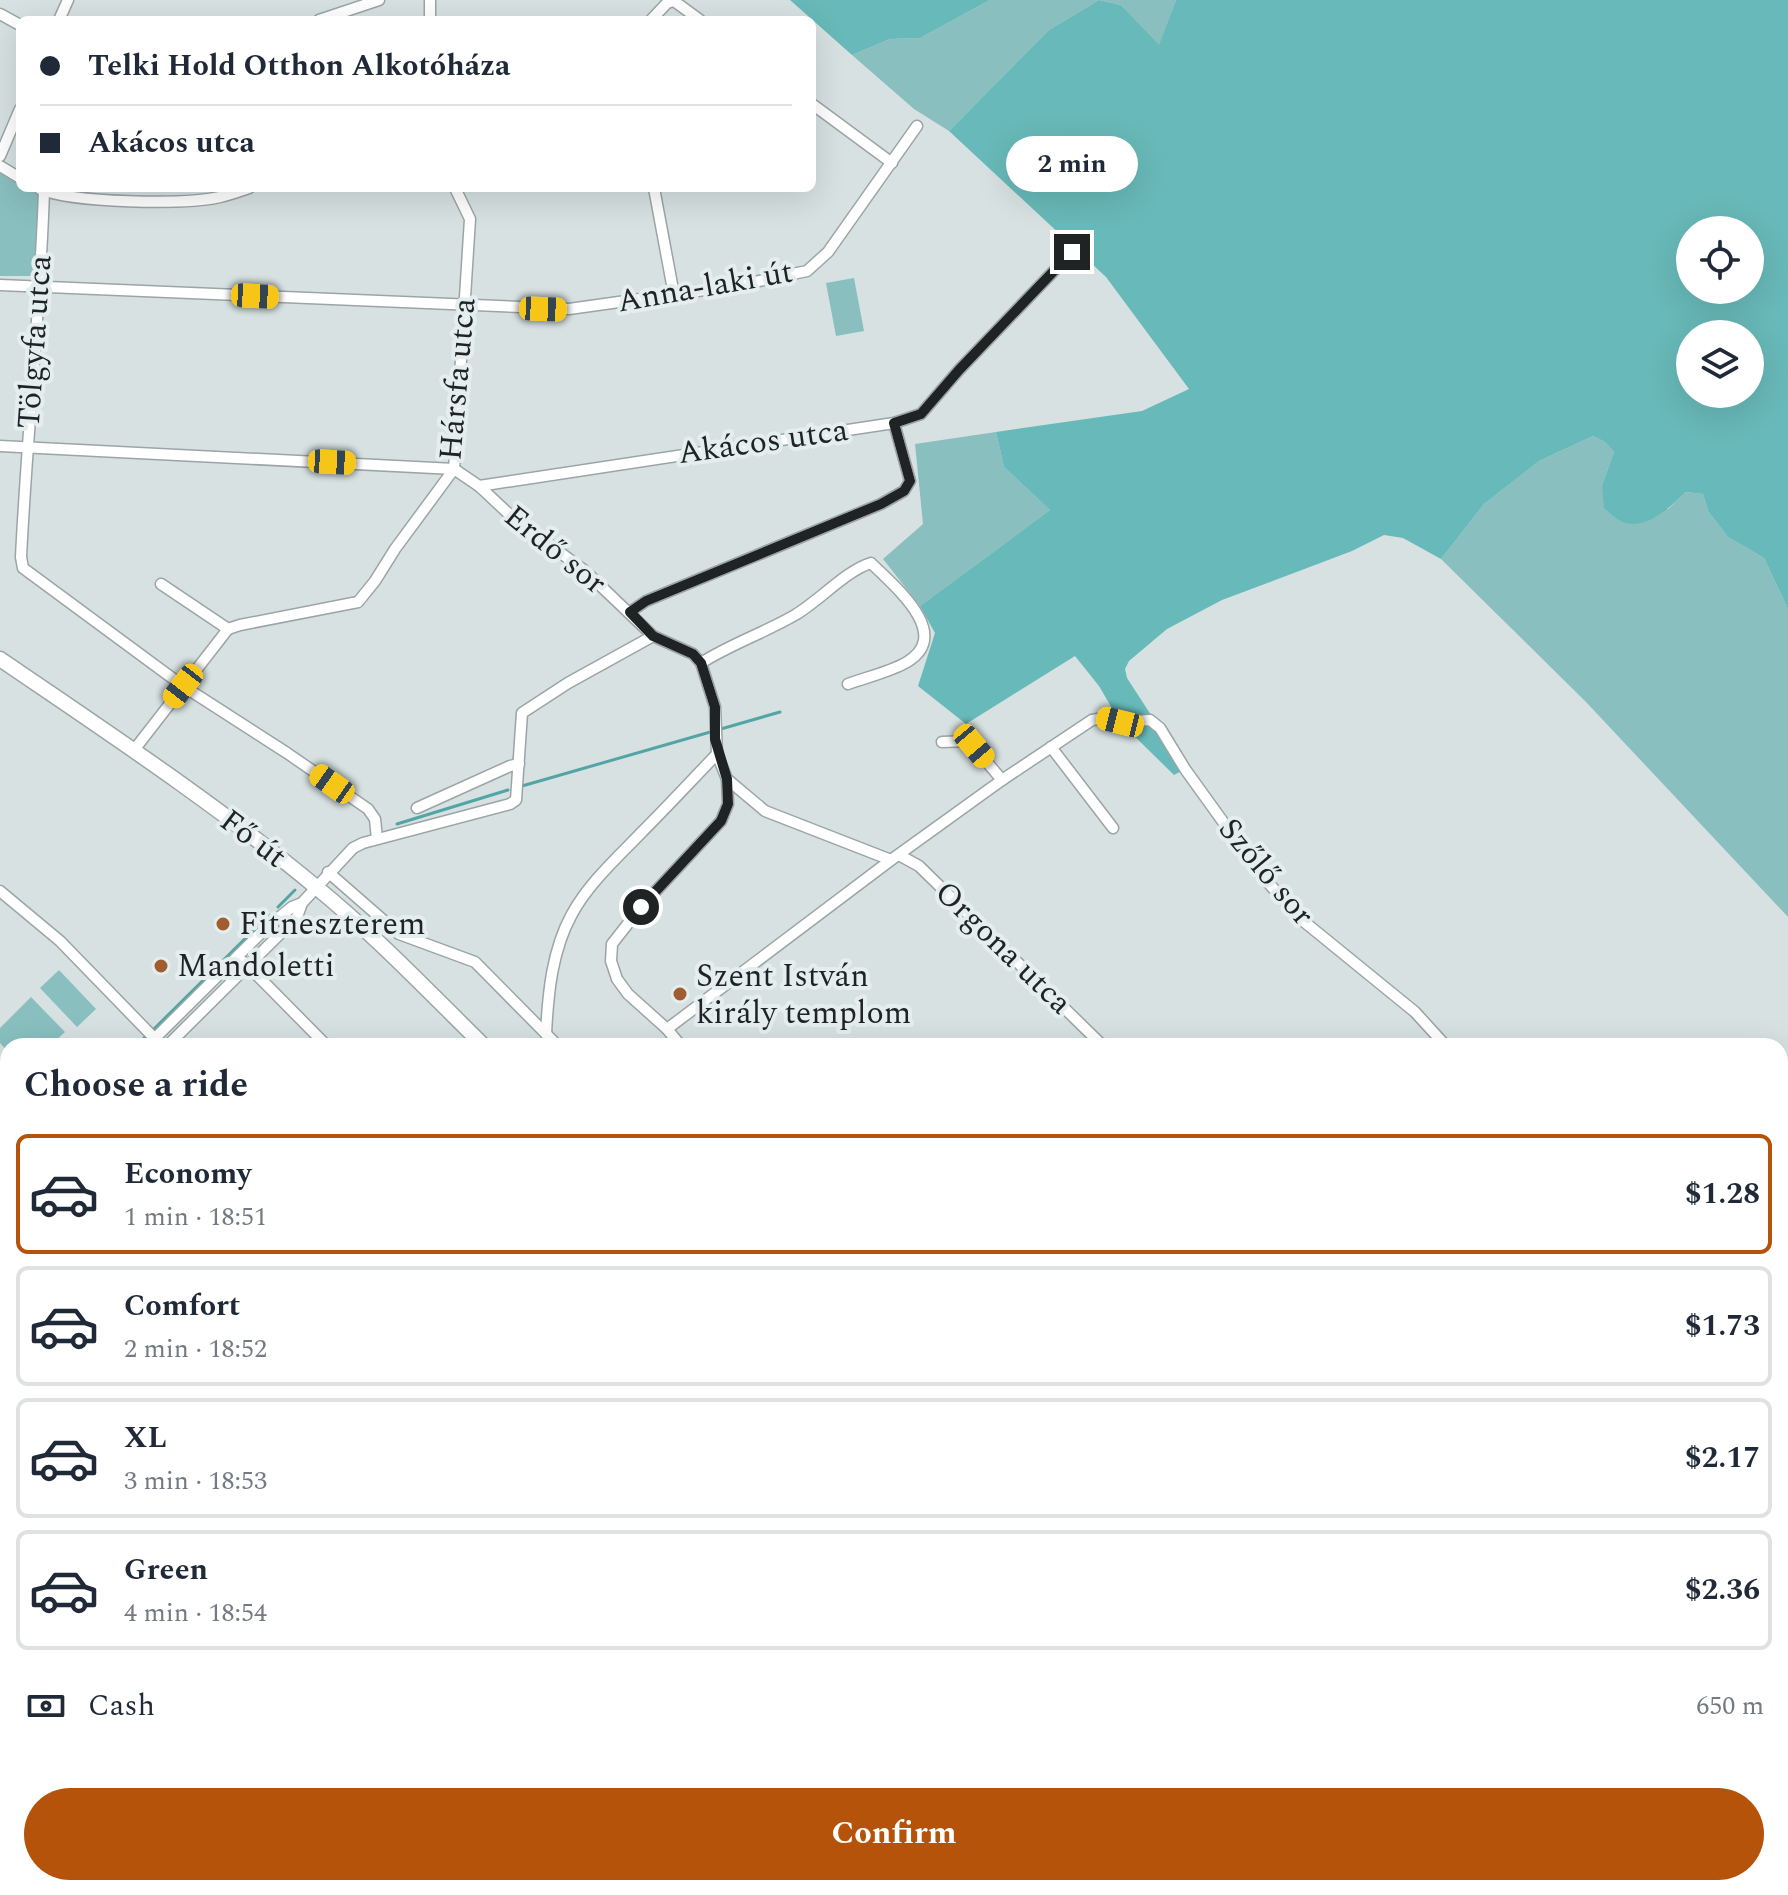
<!DOCTYPE html>
<html lang="en">
<head>
<meta charset="utf-8">
<style>
  body { margin:0; font-family:Spectral,serif; background:#f6f6f7; color:#1f2937; height:100vh; display:flex; flex-direction:column; font-size:30px; white-space:nowrap }
  * { box-sizing:border-box; margin:0 }
  p { font-size:26px; color:#747a83 }
  .icon { flex:none; width:44px; height:44px; fill:none; stroke:currentColor; stroke-width:2; stroke-linecap:round; stroke-linejoin:round }
  .map { position:relative; flex:1; overflow:hidden }
  .sheet { position:absolute; left:0px; top:1038px; width:1788px; height:858px; display:flex; flex-direction:column; background:#fff; border-radius:24px 24px 0 0; box-shadow:0 8px 32px #0002 }
  .sheet>* { flex:none }
  .banner { position:absolute; left:16px; top:16px; width:800px; height:176px; border-radius:12px; box-shadow:0 8px 32px #0002; display:grid; align-content:center; height:176px; padding:0 24px; background:#fff }
  .buttons { position:absolute; left:1676px; top:216px; display:grid; gap:16px }
  .buttons a { display:grid; place-items:center; width:88px; height:88px; border-radius:50%; background:#fff; box-shadow:0 8px 32px #0002; font-size:40px }
  .end { position:absolute; width:36px; height:36px; margin:-18px; border:10px solid #1f2323; background:#fff; box-shadow:0 0 0 4px #fff }
  .from { border-radius:50% }
  .bubble { position:absolute; height:56px; border-radius:28px; background:#fff; box-shadow:0 8px 32px #0002; font-size:26px; font-weight:700; line-height:56px; text-align:center }
  .car { position:absolute; width:24px; height:48px; margin:-24px -12px; border-radius:10px; box-shadow:0 0 6px 2px #0007; background:linear-gradient(#f5c518 24%,#345 0 40%,#f5c518 0 76%,#345 0 86%,#f5c518 0) }
  .banner b { display:flex; align-items:center; gap:28px; height:76px; font-size:30px }
  .banner b+b { border-top:2px solid #e0e1e3 }
  .banner i { width:20px; height:20px; background:#1f2937 }
  ul { padding:0; list-style:none }
  li { display:flex; align-items:center; gap:24px; height:120px; margin:0 16px 12px; padding:0 8px; border:4px solid #e0e1e3; border-radius:12px }
  li div { flex:1 }
  li b { display:block; font-size:30px }
  li em { font-style:normal; font-weight:700 }
  li.current { border-color:#b45309 }
  li>.icon { width:72px; height:72px; stroke-width:1.5 }
  h2 { padding:0 24px; font-size:36px; line-height:96px }
  .pay { display:flex; align-items:center; gap:20px; height:88px; padding:0 24px; font-size:30px }
  .pay p { margin-inline-start:auto }
  .button { display:flex; gap:16px; margin-top:auto; padding:16px 24px }
  .button a { flex:1; height:92px; border-radius:48px; background:#b45309; color:#fff; font-size:32px; font-weight:700; line-height:92px; text-align:center }
  .map>svg:first-child { display:block }
  .green { fill:#89bfbf }
  .forest { fill:#68b9b9; fill-rule:evenodd }
  .lines { fill:none; stroke-linecap:round; stroke-linejoin:round }
  .stream { stroke:#53a5a5; stroke-width:3 }
  .street-casing { stroke:#9ba5a5; stroke-width:13 }
  .secondary-casing { stroke:#9ba5a5; stroke-width:17 }
  .street { stroke:#fff; stroke-width:10 }
  .secondary { stroke:#fff; stroke-width:14 }
  .route { stroke:#1f2323; stroke-width:10 }
  .poi-dot { fill:#a15c30; stroke:#e4eeee; stroke-width:3 }
  .labels { text-anchor:middle; dominant-baseline:central; stroke-width:8; stroke-linejoin:round; paint-order:stroke }
  .street-label { font-size:32px; fill:#1f2323; stroke:#e4eeee }
  .poi-label { font-size:32px; fill:#1f2323; stroke:#e4eeee; text-anchor:start }
</style>
</head>
<body>
<div class="map">
<svg width="1788" height="1895" viewBox="0 0 1788 1895">
  <rect width="100%" height="100%" fill="#d7e1e1"/>
  <g class="green">
    <path d="M990,0H1099L1049,30L949,131L914,109L852,55L890,39L920,38Z"/>
    <path d="M1099,0H1176L1159,46L1121,5Z"/>
    <path d="M0,172L20,183V188H28L39,194L37,276H0Z"/>
    <path d="M854,278L864,331L836,336L826,283Z"/>
    <path d="M996,432L1004,467L1050,510L920,606L883,559L923,524L915,444Z"/>
    <path d="M1593,436L1605,442L1614,452L1602,485L1668,509L1686,492L1703,494L1708,511L1728,537L1764,558L1788,609V917L1586,702L1441,559L1484,504L1539,461Z"/>
    <path d="M59,970L96,1009L77,1027L40,988Z"/>
    <path d="M31,997L65,1032L50,1046H8V1052L0,1043V1028Z"/>
    <path d="M0,1392L8,1396V1481L0,1476Z"/>
  </g>
  <g class="forest">
    <path d="M790,0H990L920,38L890,39L852,55Z"/>
    <path d="M1099,0L1121,5L1159,45L1176,0H1788V609L1764,558L1728,537L1708,511L1703,494L1686,492C1670,507 1643,534 1619,520C1614,517 1609,512 1604,508L1602,485L1614,452L1605,442L1593,436L1539,461L1484,504L1441,559L1403,538L1384,535L1352,551L1222,600L1167,629L1129,661L1125,669L1127,678L1151,715L1150,720L1185,769L1174,775L1120,722L1099,686L1075,656L966,724L918,686L935,633L920,606L1050,510L1004,467L996,432L1142,411L1189,389L1106,277L949,131L1049,30ZM1690,230H1750V290H1690ZM1690,334H1750V394H1690Z"/>
    <path d="M8,1880V1888H44L31,1895H1L0,1884Z"/>
    <path d="M584,1888H673L675,1895H611Z"/>
  </g>
  <g class="lines">
    <g class="stream">
      <path d="M522,786L780,712"/>
      <path d="M397,824L508,790"/>
      <path d="M278,907L295,890"/>
      <path d="M154,1029L269,915"/>
      <path d="M137,1046L146,1036"/>
      <path d="M0,1268L8,1270"/>
    </g>
    <defs>
      <g id="street">
        <path d="M0,14L20,25"/>
        <path d="M59,20L68,0"/>
        <path d="M319,20L379,0"/>
        <path d="M430,20V0"/>
        <path d="M651,20L667,3L674,1L700,20"/>
        <path d="M812,104L892,163"/>
        <path d="M0,156L20,109"/>
        <path d="M0,166L20,178"/>
        <path d="M654,188L674,295"/>
        <path d="M40,189C73,203 184,205 220,197C230,195 240,191 249,188"/>
        <path d="M44,191C40,313 27,435 21,557L23,568L183,686L287,753L368,809L375,819L377,839"/>
        <path d="M0,285L569,309L740,285L807,271L828,252L917,126"/>
        <path d="M0,446L454,469"/>
        <path d="M454,469L479,486L510,515L585,571L653,636"/>
        <path d="M479,486L894,423L921,414L959,370L1072,252"/>
        <path d="M161,584L228,629"/>
        <path d="M630,612L646,601L881,504L904,491L910,481L894,423"/>
        <path d="M701,663C731,644 764,633 795,615C819,601 847,570 871,563C893,585 954,634 907,662C890,672 867,677 848,684"/>
        <path d="M942,742L969,741L1002,780"/>
        <path d="M1051,747L1113,828"/>
        <path d="M134,750L228,629L240,625L358,602L375,581L395,549L454,469L470,219L455,188"/>
        <path d="M417,808L510,766L519,764"/>
        <path d="M899,855L919,866L1103,1046"/>
        <path d="M328,872L399,934L475,962L558,1046"/>
        <path d="M0,891L60,941L162,1046"/>
        <path d="M244,962L327,1046"/>
        <path d="M667,1029L891,860L1002,780L1092,720L1104,718L1120,722L1150,720L1160,728L1185,769L1262,876L1302,920L1415,1012L1446,1046"/>
        <path d="M546,1034C548,993 552,950 572,914C589,883 616,859 640,834C666,808 691,781 717,754"/>
        <path d="M147,1046L266,928L292,907L302,903"/>
        <path d="M167,1046L297,917L302,903L353,848L363,843L510,804L516,800L522,713L568,683L653,636L693,654L701,663L715,707L717,754L727,779L765,811L891,860"/>
        <path d="M681,1046L667,1029L628,994L617,979L611,961L612,944L641,907L721,821L728,804L727,779"/>
        <path d="M0,1190L8,1183"/>
        <path d="M0,1210L8,1202"/>
        <path d="M0,1279L8,1282"/>
        <path d="M1780,1353L1788,1360"/>
        <path d="M1780,1610L1788,1616"/>
        <path d="M1780,1688L1788,1694"/>
        <path d="M1780,1801L1788,1814"/>
        <path d="M0,1823L8,1817"/>
        <path d="M425,1888L437,1895"/>
        <path d="M680,1888L681,1895"/>
        <path d="M1059,1888L1060,1895"/>
        <path d="M1404,1888L1409,1895"/>
        <path d="M1525,1888L1528,1895"/>
        <path d="M1656,1888L1658,1895"/>
        <path d="M1701,1888L1730,1895"/>
        <path d="M46,1895L58,1888"/>
        <path d="M1601,1895L1619,1888"/>
      </g>
      <g id="secondary">
        <path d="M0,659C107,732 216,804 316,887C376,936 429,992 484,1046"/>
        <path d="M1353,1888L1359,1895"/>
      </g>
    </defs>
    <use href="#street" class="street-casing"/>
    <use href="#secondary" class="secondary-casing"/>
    <use href="#street" class="street"/>
    <use href="#secondary" class="secondary"/>
  </g>
  <g class="lines">
    <path class="route" d="M641,907L721,821L728,804L727,779L715,739V707L701,663L693,654L653,636L630,612L646,601L881,504L904,491L910,481L894,423L921,414L959,370L1072,252"/>
  </g>
  <g class="poi-dot">
    <circle cx="223" cy="924" r="8"/>
    <circle cx="161" cy="966" r="8"/>
    <circle cx="680" cy="994" r="8"/>
  </g>
  <g class="labels">
    <g class="street-label">
      <text transform="translate(705 287) rotate(-10)">Anna-laki út</text>
      <text transform="translate(35 342) rotate(-86)">Tölgyfa utca</text>
      <text transform="translate(458 379) rotate(-85)">Hársfa utca</text>
      <text transform="translate(763 442) rotate(-8)">Akácos utca</text>
      <text transform="translate(555 550) rotate(39)">Erdő sor</text>
      <text transform="translate(253 839) rotate(37)">Fő út</text>
      <text transform="translate(1266 872) rotate(50)">Szőlő sor</text>
      <text transform="translate(1003 948) rotate(44)">Orgona utca</text>
    </g>
    <g class="poi-label">
      <text x="239" y="924">Fitneszterem</text>
      <text x="177" y="966">Mandoletti</text>
      <text x="696" y="976">Szent István<tspan x="696" dy="37">király templom</tspan></text>
    </g>
  </g>
</svg>
<div class="buttons">
<a><svg class="icon" aria-label="locate" viewBox="0 0 24 24"><circle cx="12" cy="12" r="6"/><path d="M12 2v4M12 18v4M2 12h4M18 12h4"/></svg></a>
<a><svg class="icon" aria-label="layers" viewBox="0 0 24 24"><path d="M12 4l9 5-9 5-9-5zM3 14l9 5 9-5"/></svg></a>
</div>
<i class="end from" style="left:641px;top:907px"></i>
<i class="end" style="left:1072px;top:252px"></i>
<div class="bubble" style="left:1006px;top:136px;width:132px">2 min</div>
<i class="car" style="left:255px;top:296px;rotate:93deg"></i>
<i class="car" style="left:543px;top:309px;rotate:92deg"></i>
<i class="car" style="left:332px;top:462px;rotate:93deg"></i>
<i class="car" style="left:183px;top:686px;rotate:218deg"></i>
<i class="car" style="left:1120px;top:722px;rotate:284deg"></i>
<i class="car" style="left:974px;top:746px;rotate:140deg"></i>
<i class="car" style="left:332px;top:784px;rotate:305deg"></i>
<div class="banner">
<b><i class="from"></i>Telki Hold Otthon Alkotóháza</b>
<b><i></i>Akácos utca</b>
</div>
<section class="sheet">
<h2>Choose a ride</h2>
<ul>
<li class="current"><svg class="icon" aria-label="car" viewBox="0 0 24 24"><path d="M5 17H2v-5l4-1 3-4h7l3 4 3 1v5h-3M9 17h6M6 11h13"/><circle cx="7" cy="17" r="2"/><circle cx="17" cy="17" r="2"/></svg><div><b>Economy</b><p>1 min · 18:51</p></div><em>$1.28</em></li>
<li><svg class="icon" aria-label="car" viewBox="0 0 24 24"><path d="M5 17H2v-5l4-1 3-4h7l3 4 3 1v5h-3M9 17h6M6 11h13"/><circle cx="7" cy="17" r="2"/><circle cx="17" cy="17" r="2"/></svg><div><b>Comfort</b><p>2 min · 18:52</p></div><em>$1.73</em></li>
<li><svg class="icon" aria-label="car" viewBox="0 0 24 24"><path d="M5 17H2v-5l4-1 3-4h7l3 4 3 1v5h-3M9 17h6M6 11h13"/><circle cx="7" cy="17" r="2"/><circle cx="17" cy="17" r="2"/></svg><div><b>XL</b><p>3 min · 18:53</p></div><em>$2.17</em></li>
<li><svg class="icon" aria-label="car" viewBox="0 0 24 24"><path d="M5 17H2v-5l4-1 3-4h7l3 4 3 1v5h-3M9 17h6M6 11h13"/><circle cx="7" cy="17" r="2"/><circle cx="17" cy="17" r="2"/></svg><div><b>Green</b><p>4 min · 18:54</p></div><em>$2.36</em></li>
</ul>
<div class="pay"><svg class="icon" aria-label="cash" viewBox="0 0 24 24"><path d="M3 7h18v10H3z"/><circle cx="12" cy="12" r="2"/></svg>Cash<p>650 m</p></div>
<div class="button"><a>Confirm</a></div>
</section>
</div>
</body>
</html>
